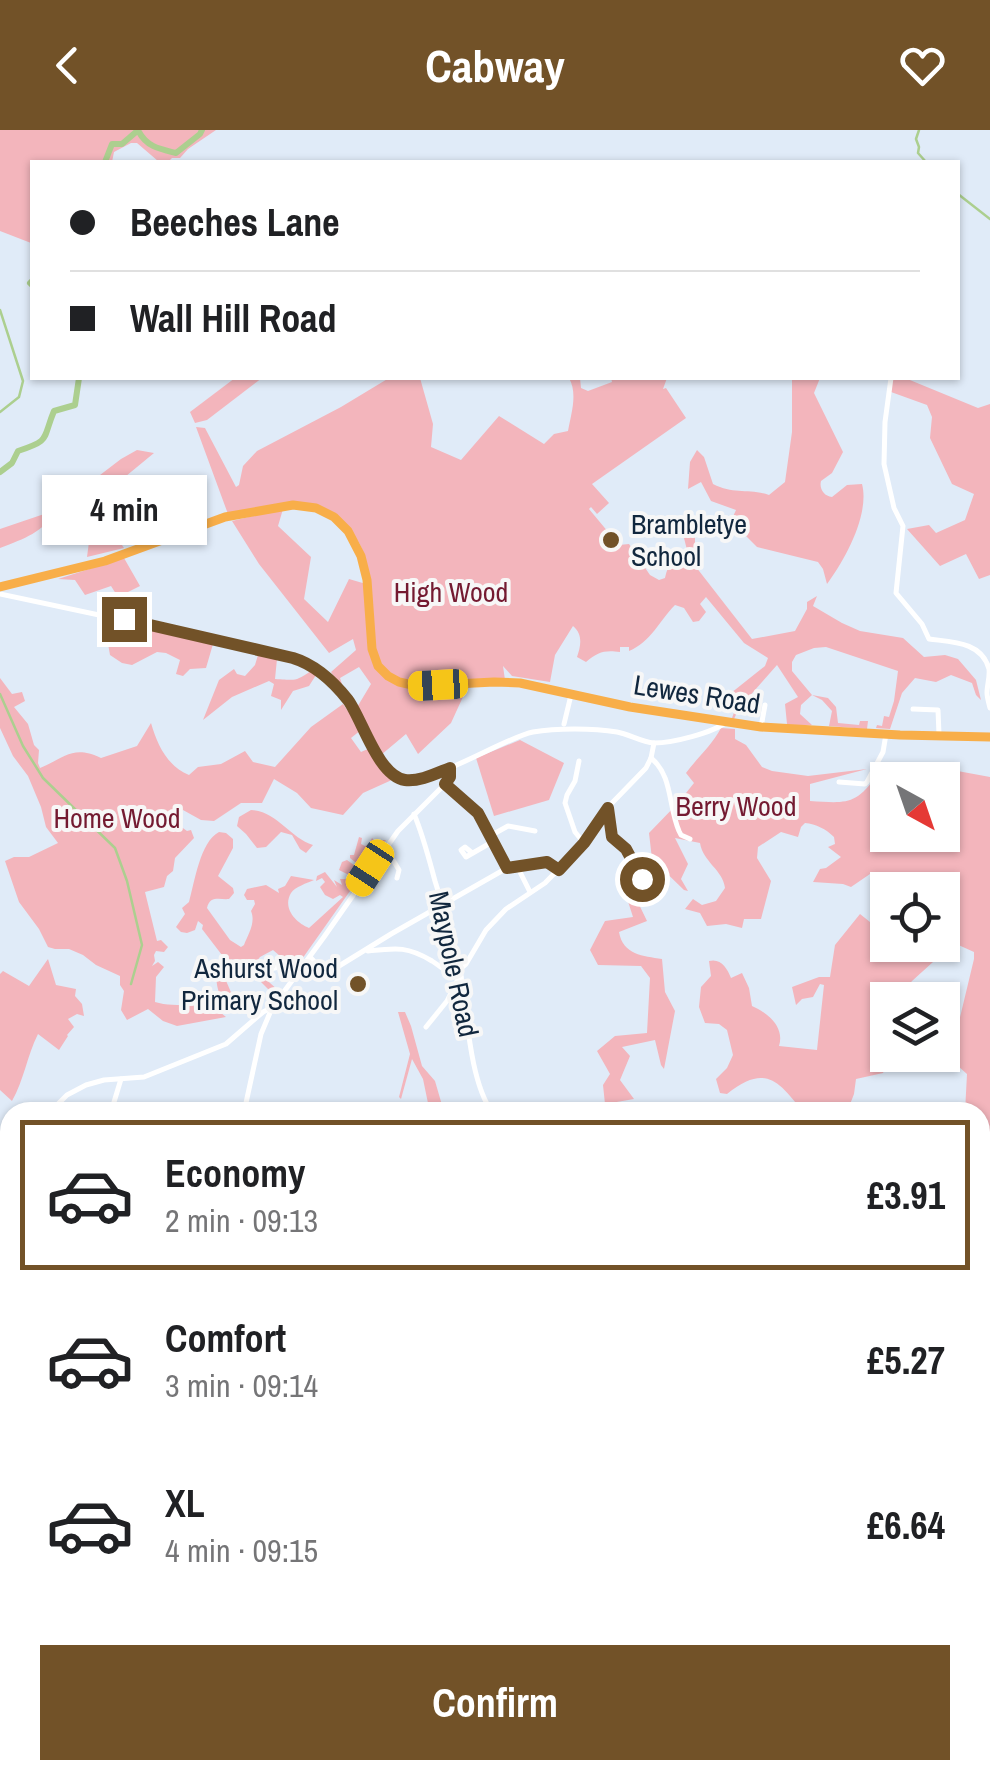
<!DOCTYPE html>
<html lang="en">
<head>
<meta charset="utf-8">
<style>
  body { margin:0; font-family:"Archivo Narrow",sans-serif; background:#f2f2f2; color:#202124; height:100vh; display:flex; flex-direction:column; font-size:38px; white-space:nowrap }
  * { box-sizing:border-box; margin:0 }
  p { font-size:32px; color:#757577 }
  .icon { flex:none; width:55px; height:55px; fill:none; stroke:currentColor; stroke-width:2; stroke-linecap:round; stroke-linejoin:round }
  .map { position:relative; flex:1; overflow:hidden }
  .details { position:absolute; left:0px; top:972px; width:990px; height:678px; display:flex; flex-direction:column; background:#fff; border-radius:30px 30px 0 0; box-shadow:0 2px 8px #0004 }
  .details>* { flex:none }
  .top-card { position:absolute; left:30px; top:30px; width:930px; height:220px; border-radius:0px; box-shadow:0 2px 8px #0004; display:grid; align-content:center; height:220px; padding:0 40px; background:#fff }
  .needle { width:65px; rotate:140deg }
  .buttons { position:absolute; left:870px; top:632px; display:grid; gap:20px }
  .buttons a { display:grid; place-items:center; width:90px; height:90px; border-radius:0px; background:#fff; box-shadow:0 2px 8px #0004; font-size:50px }
  .end { position:absolute; width:45px; height:45px; margin:-22px; border:12px solid #725228; background:#fff; box-shadow:0 0 0 5px #fff }
  .from { border-radius:50% }
  .bubble { position:absolute; height:70px; border-radius:0px; background:#fff; box-shadow:0 2px 8px #0004; font-size:32px; font-weight:700; line-height:70px; text-align:center }
  .car { position:absolute; width:30px; height:60px; margin:-30px -15px; border-radius:12px; box-shadow:0 0 8px 2px #0007; background:linear-gradient(#f5c518 24%,#345 0 40%,#f5c518 0 76%,#345 0 86%,#f5c518 0) }
  .top-card b { display:flex; align-items:center; gap:35px; height:95px; font-size:38px }
  .top-card b+b { border-top:2px solid #e0e0e0 }
  .top-card i { width:25px; height:25px; background:#202124 }
  ul { padding:18px 0 0; list-style:none }
  li { display:flex; align-items:center; gap:30px; height:150px; margin:0 20px 15px; padding:0 20px; border:5px solid transparent; border-radius:0px }
  li div { flex:1 }
  li b { display:block; font-size:38px }
  li em { font-style:normal; font-weight:700 }
  li.current { border-color:#725228 }
  li>.icon { width:90px; height:90px; stroke-width:1.5 }
  .button { display:flex; gap:20px; margin-top:auto; padding:20px 40px }
  .button a { flex:1; height:115px; border-radius:0px; background:#725228; color:#fff; font-size:40px; font-weight:700; line-height:115px; text-align:center }
  header { display:flex; justify-content:space-between; align-items:center; height:130px; padding:0 40px; background:#725228; color:#fff; font-size:45px; font-weight:700 }
  .map>svg:first-child { display:block }
  .green { fill:#f3b5bc }
  .lines { fill:none; stroke-linecap:round; stroke-linejoin:round }
  .stream { stroke:#accf8f; stroke-width:2.5 }
  .river { stroke:#accf8f; stroke-width:6 }
  .minor { stroke:#fff; stroke-width:5 }
  .highway { stroke:#f8ae49; stroke-width:9 }
  .route { stroke:#725228; stroke-width:12 }
  .poi-dot { fill:#725228; stroke:#f7f7f7; stroke-width:4 }
  .labels { text-anchor:middle; dominant-baseline:central; stroke-width:8; stroke-linejoin:round; paint-order:stroke }
  .poi-label { font-size:28px; fill:#11273e; stroke:#f7f7f7; text-anchor:start }
  .park-label { font-size:28px; fill:#741a31; stroke:#f7f7f7 }
  .street-label { font-size:28px; fill:#11273e; stroke:#f7f7f7 }
</style>
</head>
<body>
<header><svg class="icon" aria-label="back" viewBox="0 0 24 24"><path d="M15 5l-7 7 7 7"/></svg>Cabway<svg class="icon" aria-label="heart" viewBox="0 0 24 24"><path d="M12 20l-8-8c-3-5 5-10 8-4 3-6 11-1 8 4z"/></svg></header>
<div class="map">
<svg width="990" height="1648" viewBox="0 0 990 1648">
  <rect width="100%" height="100%" fill="#e0ebf8"/>
  <g class="green">
    <path d="M0,0H216L188,19L180,28H172L168,32L158,31L137,13H131L114,22L112,32H32V120L31,113L0,101Z"/>
    <path d="M235,248H262L207,290L195,293L190,282Z"/>
    <path d="M389,248H420L433,294L431,317L461,330L499,286L544,314L554,304L568,301C571,284 578,264 569,248H580L581,258L588,261L612,252L611,248H667L663,259L666,258L686,288L592,354L609,373L597,384L591,377L589,379L619,415L629,414L650,445L659,450L665,448C669,432 672,429 688,424L684,408L689,398L695,392V420L699,431L696,437L752,509L795,501L807,479V472L817,466L813,476L842,493L860,501L903,508L924,527L945,525L958,529L976,550L981,570L976,565L972,553L951,545L936,552L915,548L902,563L890,599L876,598L877,595L882,596L884,586L889,587L894,571L898,541L826,517L814,518L796,525L792,532V541L812,565L828,568L836,577L838,593L859,595L860,591H868L867,599L829,596L832,581L822,570L812,565L801,575L800,584L812,595L764,596L787,594L785,574L798,567L777,535L739,578L734,589L732,588L736,577L721,571L765,536L768,528L744,513L706,467L700,474L706,482L699,491L693,492L684,478L675,475C659,491 651,512 629,521V517H620V522C604,520 598,522 586,532L577,527C581,516 583,504 573,496L555,525L550,552L512,546L503,536L505,550L467,558L451,593L418,624L406,604L381,625L367,605L356,579L371,554L359,537L340,548L345,563L331,542L356,520L353,509L329,523L259,434L232,391L283,379L278,396L311,427L304,469L328,492L349,449L366,454C370,407 346,396 311,374L228,384L196,297L205,298L236,357L239,355L243,336L257,321L341,277Z"/>
    <path d="M792,248H820L814,263L843,322L832,343L821,351C819,359 824,366 832,367L847,355L862,354C870,384 845,430 827,454L823,439L818,432L757,417L731,391L736,380L711,371L701,352L688,359L690,332L697,320L704,327L713,354C734,365 748,358 769,365L785,352L792,302Z"/>
    <path d="M892,248H905L978,278L990,274V445L979,449L966,424L940,436L907,399L929,395L936,403L965,390L974,364L952,354L930,308L932,287L927,275L891,262Z"/>
    <path d="M137,320L154,323L86,379L93,391L110,388L115,396L112,400L124,418L87,427L89,412L80,397L58,380C41,403 26,408 0,418V399L53,381L121,329Z"/>
    <path d="M124,428L140,456L118,467L111,456L85,465L75,450L58,449Z"/>
    <path d="M100,487L213,514L206,538L190,539L183,546L176,544L180,530L166,523L157,522L132,535L122,533L110,525L107,508L99,498Z"/>
    <path d="M258,525L277,529L275,549C297,550 294,552 311,541L316,545L309,556L293,561L281,580V570L271,566L274,554L269,551L232,567L203,590L219,550L234,539L237,544L245,546L255,535Z"/>
    <path d="M0,548L12,564L22,562L25,571L14,577L28,594L34,615L39,620L38,633L40,638C66,627 73,615 101,628L137,616L151,593C157,614 167,636 189,645L198,637L221,634L245,621L253,632L275,637L311,597L343,574L361,600L351,608L361,622L370,618L394,649L363,663L343,685L311,678L297,663L274,649L262,673H241L214,691L201,690L183,680L178,685L180,696L187,701L191,700L194,708L175,728L173,741L167,746L164,757L145,762L157,811L161,810L168,817L164,822L156,821L154,825L155,831L152,836L158,832L164,837L156,847L155,872C176,879 208,869 226,887L177,896L163,891L148,879L127,890L121,880L124,861L120,855V846L96,835L83,825L69,819H55L48,817L39,799L19,772L5,731L14,727H29L58,713L46,697L41,677L28,646L13,626L0,598Z"/>
    <path d="M721,598L735,599V609L746,615L762,637L772,641L808,646L867,639L810,654V671C844,673 856,676 876,646L900,650H888V705H942V650H933L936,637L990,647V1121L980,1125V982H965L967,944L950,929L974,829V822L954,813L912,851L897,870H888L885,906L887,934L883,943L856,949L854,964L847,982H803C778,950 765,934 727,964L720,963L716,949L727,938L733,925L727,900L719,894L705,893L699,877L701,857L711,846L709,831C721,828 727,838 731,848L742,843L749,858L752,876C768,883 785,897 779,916L817,920L824,855L820,854L813,867L802,869L796,875L792,857L819,847H830L835,815L860,784L870,792L880,796L887,789L888,815H942V760C908,760 906,762 877,742L870,744L851,757L843,754L813,752L820,739L826,738L841,727L828,717L835,714L834,707C826,699 816,694 805,693L801,697L798,707L781,702L758,717L757,728L771,751L761,789H744L742,798L726,794L707,796L700,783L685,779L693,769L702,775L716,771L725,758C723,740 703,732 700,713L675,708L688,734L681,749L688,761L684,760L652,729L649,703L678,673L694,653L686,643C698,627 712,615 721,598Z"/>
    <path d="M520,610L564,633L549,670L494,686L476,628Z"/>
    <path d="M251,680C277,681 290,708 313,715L306,723L300,719L292,705L281,702L266,717L257,718L246,704L237,696L239,687Z"/>
    <path d="M219,702L226,703L233,709V718L218,746L233,758L234,763L229,769C220,770 210,765 207,778L230,810L241,817L244,815C248,804 256,793 251,781L255,774L254,770H247L244,765L247,759L266,755L279,763L278,759L285,756L291,746L314,750C307,753 295,757 291,763C282,778 296,793 309,798L343,767L340,765L333,769L325,765L320,757L325,752L322,748L316,751L317,746L325,742L337,757L334,750L342,755L340,749H348L351,746L339,740L342,732L347,730L358,738L360,736L350,728V725H354L359,707L362,708L361,714L365,716L369,714L372,708L373,709L375,719L381,710H386L295,839L273,820L260,827L252,837L279,861L275,866L248,839L232,829L225,834L228,840L224,846L233,867L234,881L224,876C217,858 211,845 225,829L202,799L203,795L198,791L195,800L187,803L181,802L176,797L185,784L182,778L189,772C195,751 200,712 219,702Z"/>
    <path d="M630,756L647,791L619,802C623,825 643,826 662,829L665,862L675,881L664,939L661,935L655,910L622,917L630,926L620,950L634,969L605,974L603,955L610,944L597,921L615,906L647,903L650,848L641,836L598,835L590,820L605,791L633,787L624,759Z"/>
    <path d="M48,829L56,855L76,859L75,866L82,874L84,886L77,884L68,889L74,897L67,905L68,906L59,920L38,904C27,926 24,950 12,971L0,960V844L3,841L29,856Z"/>
    <path d="M398,882H405L411,896L422,936L435,951L444,982H408L429,978L423,949L412,929L401,969L399,967L410,924Z"/>
  </g>
  <g class="lines">
    <g class="stream">
      <path d="M919,0L916,9L919,17L918,23L926,32"/>
      <path d="M958,64L990,89"/>
      <path d="M0,180L23,251L19,267L0,282"/>
      <path d="M0,564L23,616L43,648L115,718L127,751L142,815L131,854"/>
    </g>
    <g class="river">
      <path d="M105,32L112,14H122L136,2H139C147,17 160,19 176,23L200,4L202,0"/>
      <path d="M32,151L30,153L32,155"/>
      <path d="M0,342L12,333L18,321C51,310 42,310 54,281L75,275L79,248"/>
      <path d="M980,1293L990,1297"/>
      <path d="M585,1640V1648"/>
    </g>
    <g class="minor">
      <path d="M891,248L885,292L884,334L894,378L903,396L896,463L922,494L929,509C950,512 982,511 989,539C990,547 987,555 987,563C987,567 989,574 990,578"/>
      <path d="M0,464L212,509L309,534C325,544 342,559 352,577C363,596 376,635 397,647C422,662 502,608 533,602C556,598 593,598 617,602C629,604 641,612 654,613C672,613 713,603 726,592"/>
      <path d="M913,579L938,580L939,604"/>
      <path d="M564,594L571,565"/>
      <path d="M761,597L765,575"/>
      <path d="M651,628C673,646 668,676 679,701L681,705L690,709"/>
      <path d="M579,631L575,651L567,665L565,673L575,702L584,713"/>
      <path d="M839,652L865,654L867,652L883,622L886,604"/>
      <path d="M445,654L479,683L507,738"/>
      <path d="M608,678L612,707L626,719L642,749"/>
      <path d="M414,684C423,705 429,729 435,751C444,780 454,810 460,840C467,880 469,950 492,982"/>
      <path d="M490,706L508,696L535,701"/>
      <path d="M383,720L390,725L399,740L397,748"/>
      <path d="M471,722L465,717L461,720L466,727L492,712"/>
      <path d="M517,736L530,762"/>
      <path d="M368,821C396,818 407,816 432,831C443,838 449,845 461,847"/>
      <path d="M310,827L326,844L391,804L507,738L547,732L558,739"/>
      <path d="M460,839L466,834L486,800L506,779L545,753L584,713L612,673L646,638L651,628L654,613"/>
      <path d="M266,844L270,839L279,837L295,848"/>
      <path d="M426,897L447,871L459,847"/>
      <path d="M50,982L67,965L86,955L104,950L144,947L226,914L263,882L271,878"/>
      <path d="M111,982L121,949"/>
      <path d="M244,982L261,904L272,878L324,807L398,701L445,654L450,647V638"/>
      <path d="M0,1031L10,1021"/>
      <path d="M980,1557L990,1603"/>
      <path d="M264,1640L266,1648"/>
    </g>
    <path class="highway" d="M0,457L105,431L225,387L293,375L316,378L334,387L348,401L361,426L367,450L372,519L378,536L388,546L399,552L417,556L494,552L520,553L630,577L761,597L900,605L990,607"/>
  </g>
  <g class="lines">
    <path class="route" d="M124,489L293,528C316,535 333,551 348,570C362,589 378,646 405,650C419,652 437,643 450,638V647L445,654L478,683L507,738L547,732L559,740L584,713L608,678L612,707L626,719L642,749"/>
  </g>
  <g class="poi-dot">
    <circle cx="611" cy="410" r="10"/>
    <circle cx="358" cy="854" r="10"/>
  </g>
  <g class="labels">
    <g class="poi-label">
      <text x="631" y="394">Brambletye<tspan x="631" dy="32">School</tspan></text>
      <text x="338" y="838" text-anchor="end">Ashurst Wood<tspan x="338" dy="32">Primary School</tspan></text>
    </g>
    <g class="park-label">
      <text x="451" y="462">High Wood</text>
      <text x="736" y="676">Berry Wood</text>
      <text x="117" y="688">Home Wood</text>
    </g>
    <g class="street-label">
      <text transform="translate(697 564) rotate(9)">Lewes Road</text>
      <text transform="translate(454 834) rotate(78)">Maypole Road</text>
    </g>
  </g>
</svg>
<div class="buttons">
<a><svg class="needle" viewBox="-14 -14 28 28"><path d="M0-13l5 13h-10z" fill="#e53935"/><path d="M0 13l5-13h-10z" fill="#757577"/></svg></a>
<a><svg class="icon" aria-label="locate" viewBox="0 0 24 24"><circle cx="12" cy="12" r="6"/><path d="M12 2v4M12 18v4M2 12h4M18 12h4"/></svg></a>
<a><svg class="icon" aria-label="layers" viewBox="0 0 24 24"><path d="M12 4l9 5-9 5-9-5zM3 14l9 5 9-5"/></svg></a>
</div>
<i class="end from" style="left:642px;top:749px"></i>
<i class="end" style="left:124px;top:489px"></i>
<div class="bubble" style="left:42px;top:345px;width:165px">4 min</div>
<i class="car" style="left:438px;top:555px;rotate:267deg"></i>
<i class="car" style="left:370px;top:738px;rotate:213deg"></i>
<div class="top-card">
<b><i class="from"></i>Beeches Lane</b>
<b><i></i>Wall Hill Road</b>
</div>
<section class="details">
<ul>
<li class="current"><svg class="icon" aria-label="car" viewBox="0 0 24 24"><path d="M5 17H2v-5l4-1 3-4h7l3 4 3 1v5h-3M9 17h6M6 11h13"/><circle cx="7" cy="17" r="2"/><circle cx="17" cy="17" r="2"/></svg><div><b>Economy</b><p>2 min · 09:13</p></div><em>£3.91</em></li>
<li><svg class="icon" aria-label="car" viewBox="0 0 24 24"><path d="M5 17H2v-5l4-1 3-4h7l3 4 3 1v5h-3M9 17h6M6 11h13"/><circle cx="7" cy="17" r="2"/><circle cx="17" cy="17" r="2"/></svg><div><b>Comfort</b><p>3 min · 09:14</p></div><em>£5.27</em></li>
<li><svg class="icon" aria-label="car" viewBox="0 0 24 24"><path d="M5 17H2v-5l4-1 3-4h7l3 4 3 1v5h-3M9 17h6M6 11h13"/><circle cx="7" cy="17" r="2"/><circle cx="17" cy="17" r="2"/></svg><div><b>XL</b><p>4 min · 09:15</p></div><em>£6.64</em></li>
</ul>
<div class="button"><a>Confirm</a></div>
</section>
</div>
</body>
</html>
